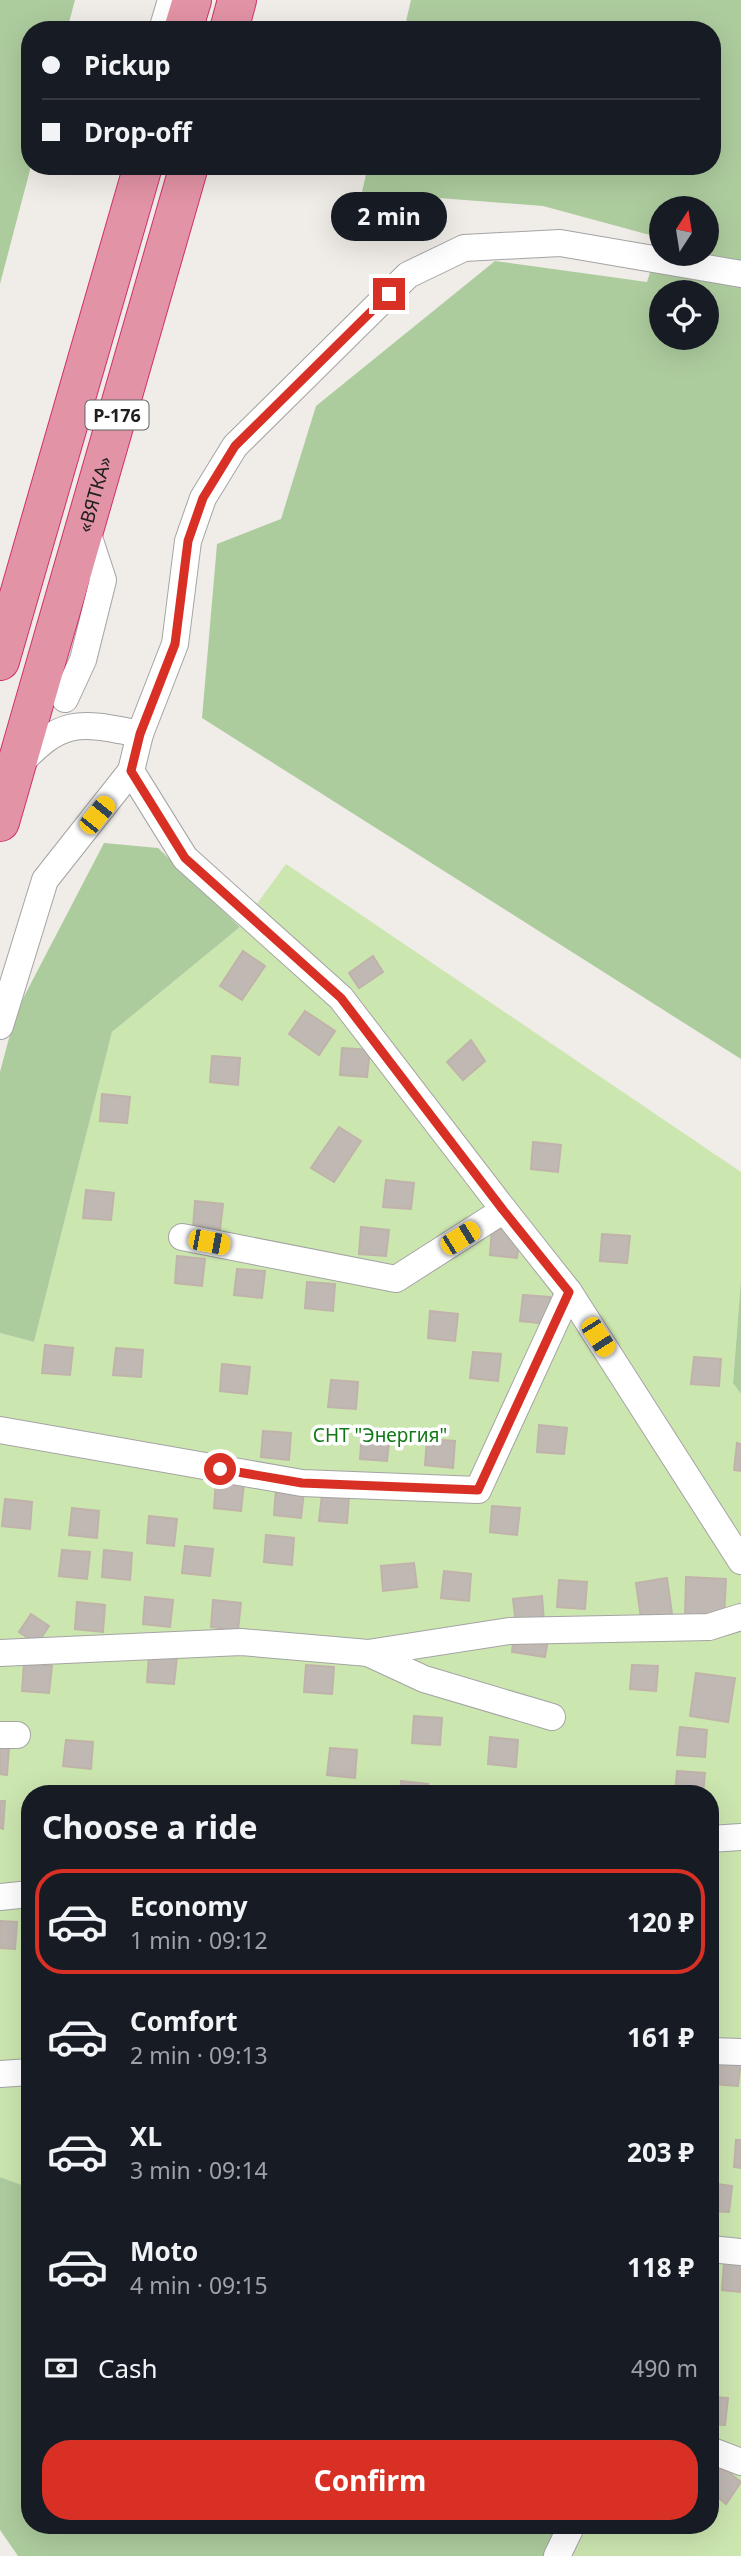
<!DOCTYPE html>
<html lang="en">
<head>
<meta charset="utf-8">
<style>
  body { margin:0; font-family:"Noto Sans",sans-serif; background:#242831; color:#f1f3f6; height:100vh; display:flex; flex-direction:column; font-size:26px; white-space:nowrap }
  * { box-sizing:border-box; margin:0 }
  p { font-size:23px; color:#9ea1a6 }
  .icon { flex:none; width:38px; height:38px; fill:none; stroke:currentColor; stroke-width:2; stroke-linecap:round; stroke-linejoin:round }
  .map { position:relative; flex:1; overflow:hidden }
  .panel { position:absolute; left:21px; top:1785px; width:698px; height:749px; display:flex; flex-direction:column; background:#171b24; border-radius:28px; box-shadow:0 7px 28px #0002 }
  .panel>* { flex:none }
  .banner { position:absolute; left:21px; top:21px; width:700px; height:154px; border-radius:28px; box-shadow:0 7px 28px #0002; display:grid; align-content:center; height:154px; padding:0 21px; background:#171b24 }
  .needle { width:46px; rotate:12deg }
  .buttons { position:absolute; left:649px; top:196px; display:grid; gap:14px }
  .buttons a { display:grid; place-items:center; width:70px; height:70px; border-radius:50%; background:#171b24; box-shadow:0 7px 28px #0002; font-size:35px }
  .end { position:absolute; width:32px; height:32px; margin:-16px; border:9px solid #d93025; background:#fff; box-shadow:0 0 0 4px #fff }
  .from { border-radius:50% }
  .bubble { position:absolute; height:49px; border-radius:24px; background:#171b24; box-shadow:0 7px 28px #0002; font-size:23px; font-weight:700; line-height:49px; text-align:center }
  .car { position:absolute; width:21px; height:42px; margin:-21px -10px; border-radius:9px; box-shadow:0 0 5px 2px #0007; background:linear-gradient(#f5c518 24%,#345 0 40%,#f5c518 0 76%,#345 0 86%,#f5c518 0) }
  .banner b { display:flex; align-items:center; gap:24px; height:66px; font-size:26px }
  .banner b+b { border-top:2px solid #363941 }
  .banner i { width:18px; height:18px; background:#f1f3f6 }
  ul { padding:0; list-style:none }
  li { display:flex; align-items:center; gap:21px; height:105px; margin:0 14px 10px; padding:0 7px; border:4px solid transparent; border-radius:28px }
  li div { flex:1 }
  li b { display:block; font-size:26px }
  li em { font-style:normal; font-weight:700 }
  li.selected { border-color:#d93025 }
  li>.icon { width:63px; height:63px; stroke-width:1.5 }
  h2 { padding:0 21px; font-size:32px; line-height:84px }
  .pay { display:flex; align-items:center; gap:18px; height:77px; padding:0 21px; font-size:26px }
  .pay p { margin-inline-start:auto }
  .action { display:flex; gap:14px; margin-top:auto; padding:14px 21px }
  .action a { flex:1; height:80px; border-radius:28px; background:#d93025; color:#fff; font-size:28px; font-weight:700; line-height:80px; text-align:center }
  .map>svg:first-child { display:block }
  .grass { fill:#cce6b0 }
  .forest { fill:#adcc9e; fill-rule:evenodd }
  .building { fill:#c0b8b3; stroke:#c0b3aa; stroke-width:2 }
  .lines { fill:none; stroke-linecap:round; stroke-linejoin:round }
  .minor-casing { stroke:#a4a4a4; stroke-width:28 }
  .highway-casing { stroke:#d1306d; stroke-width:40 }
  .minor { stroke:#fff; stroke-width:26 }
  .highway { stroke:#e293a5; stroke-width:38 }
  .route { stroke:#d93025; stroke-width:9 }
  .labels { text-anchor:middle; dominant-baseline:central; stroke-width:7; stroke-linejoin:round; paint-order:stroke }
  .shield { fill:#fff; stroke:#636363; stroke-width:2 }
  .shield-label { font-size:18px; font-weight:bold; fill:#202020 }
  .street-label { font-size:19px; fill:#202020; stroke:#fff }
  .park-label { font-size:19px; fill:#127917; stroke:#fff }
</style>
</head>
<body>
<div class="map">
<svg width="741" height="2556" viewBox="0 0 741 2556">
  <rect width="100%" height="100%" fill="#f0ece7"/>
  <path class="grass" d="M286,864L741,1172V1279L733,1382L741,1394V2556H557L572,2525H710V1794H30V2188L0,2177V1333L34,1342L112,1032L240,927Z"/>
  <g class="forest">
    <path d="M0,0H75L67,30H30L31,166L0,284Z"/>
    <path d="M411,0H741V1059L202,718L217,544L281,519L316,406L495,261L647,282L661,238L543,206L362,192L368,166H712V30H404ZM662,208H707V254H662ZM662,292H707V338H662Z"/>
    <path d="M104,843L158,848L240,927L112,1032L34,1342L0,1333V1072L16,1012Z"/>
    <path d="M741,1279V1394L733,1383Z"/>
    <path d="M0,2177L30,2188V2525H572L557,2556H18L0,2530Z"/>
  </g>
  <g class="building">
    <path d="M243,951L265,966L242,1000L220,986Z"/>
    <path d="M373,956L383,972L359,988L349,973Z"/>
    <path d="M305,1011L335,1031L319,1055L289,1034Z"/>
    <path d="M471,1040L485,1061L463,1080L447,1062Z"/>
    <path d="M342,1048L370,1050L367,1077L340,1075Z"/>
    <path d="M212,1056L240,1058L238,1085L210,1082Z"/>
    <path d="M102,1094L130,1097L127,1123L100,1121Z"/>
    <path d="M339,1127L361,1141L334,1182L311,1168Z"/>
    <path d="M533,1142L561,1145L558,1172L531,1169Z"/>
    <path d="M386,1180L414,1183L411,1209L383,1207Z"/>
    <path d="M86,1190L114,1193L111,1220L83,1218Z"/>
    <path d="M195,1201L223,1204L220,1230L193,1228Z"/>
    <path d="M361,1227L389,1230L386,1256L359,1254Z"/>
    <path d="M492,1228L520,1231L517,1258L490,1255Z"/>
    <path d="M602,1234L630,1236L627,1263L600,1261Z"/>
    <path d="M177,1256L205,1259L202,1286L175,1283Z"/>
    <path d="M237,1269L265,1271L262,1298L234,1295Z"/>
    <path d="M307,1282L335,1284L333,1311L305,1308Z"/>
    <path d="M523,1295L550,1297L548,1324L520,1321Z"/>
    <path d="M430,1311L458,1314L455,1341L428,1338Z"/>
    <path d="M45,1345L73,1348L70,1375L42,1373Z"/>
    <path d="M116,1348L143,1350L141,1377L113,1375Z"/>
    <path d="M473,1352L501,1354L498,1381L470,1378Z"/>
    <path d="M694,1357L721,1359L719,1386L691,1384Z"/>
    <path d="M222,1364L250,1367L247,1394L220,1391Z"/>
    <path d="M331,1380L358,1382L356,1409L328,1407Z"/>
    <path d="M539,1425L567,1428L564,1454L537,1452Z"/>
    <path d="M263,1431L291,1433L289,1460L261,1457Z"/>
    <path d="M362,1432L390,1434L387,1461L360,1459Z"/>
    <path d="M427,1439L455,1441L453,1468L425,1465Z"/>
    <path d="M737,1443L741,1444V1471L734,1470Z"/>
    <path d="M216,1481L244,1484L241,1511L214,1508Z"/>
    <path d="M276,1488L304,1491L301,1518L274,1515Z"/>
    <path d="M322,1494L349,1497L347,1523L319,1521Z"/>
    <path d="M5,1499L32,1502L30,1529L2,1526Z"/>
    <path d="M492,1506L520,1508L517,1535L490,1532Z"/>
    <path d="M72,1508L99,1511L97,1538L69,1535Z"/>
    <path d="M149,1516L177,1519L174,1546L147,1543Z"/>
    <path d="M266,1535L294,1538L292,1565L264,1562Z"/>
    <path d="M185,1546L213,1549L210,1576L182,1573Z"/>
    <path d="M62,1550L90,1552L87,1579L59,1576Z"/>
    <path d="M104,1550L132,1553L130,1580L102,1577Z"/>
    <path d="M414,1563L417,1587L383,1591L381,1566Z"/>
    <path d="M444,1571L471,1574L469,1601L441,1598Z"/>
    <path d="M686,1577L726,1579L724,1617L685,1616Z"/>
    <path d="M667,1578L672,1614L641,1618L636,1583Z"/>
    <path d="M559,1580L587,1582L585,1609L557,1607Z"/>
    <path d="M542,1596L544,1623L516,1625L513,1599Z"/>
    <path d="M145,1597L173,1600L170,1627L143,1624Z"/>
    <path d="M213,1600L241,1603L238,1630L211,1627Z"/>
    <path d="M77,1602L105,1605L103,1632L75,1629Z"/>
    <path d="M31,1614L49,1626L37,1644L19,1632Z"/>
    <path d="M514,1634L548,1639L545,1657L512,1652Z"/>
    <path d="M149,1655L177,1657L174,1684L147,1682Z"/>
    <path d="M24,1664L52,1666L49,1693L22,1691Z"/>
    <path d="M306,1665L334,1667L332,1694L304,1692Z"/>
    <path d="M632,1665L658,1666L656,1691L630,1689Z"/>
    <path d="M696,1673L735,1678L728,1722L690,1716Z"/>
    <path d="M414,1716L442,1718L440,1745L412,1743Z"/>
    <path d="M680,1727L707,1730L705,1757L677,1755Z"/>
    <path d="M490,1737L518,1740L516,1767L488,1764Z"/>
    <path d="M66,1740L93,1742L91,1769L63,1766Z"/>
    <path d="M0,1747L9,1748L7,1775L0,1774Z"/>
    <path d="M330,1748L357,1750L355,1778L327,1775Z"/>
    <path d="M677,1771L705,1773L703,1794H675Z"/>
    <path d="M401,1781L428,1784L427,1794H400Z"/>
    <path d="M0,1801H5L3,1829L0,1828Z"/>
    <path d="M710,1862H718L716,1889H710Z"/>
    <path d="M0,1921L17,1922L15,1949L0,1948Z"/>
    <path d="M713,2057L741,2060L738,2086L711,2084Z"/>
    <path d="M736,2140H741V2168L734,2167Z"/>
    <path d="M710,2183L732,2186L729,2212L710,2211Z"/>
    <path d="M724,2263L741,2265V2292L722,2290Z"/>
    <path d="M710,2397L728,2398L725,2425L710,2424Z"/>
    <path d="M722,2467L741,2482L726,2504L710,2491V2481Z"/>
  </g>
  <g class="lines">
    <defs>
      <g id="minor">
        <path d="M162,30L171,0"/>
        <path d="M65,699L83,660L103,580L85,525"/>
        <path d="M140,734L131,771L185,858L341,998L504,1210L569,1292L741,1561"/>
        <path d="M17,767C62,717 79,722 140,734L175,644L188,541L203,498L235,446L408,275L464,248L560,243L741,274"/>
        <path d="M0,1026L45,880L131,771"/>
        <path d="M182,1237L396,1279L504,1210"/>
        <path d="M0,1430L302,1483L478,1490L569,1292"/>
        <path d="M0,1653L241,1642L368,1653L509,1631L709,1627L741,1617"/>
        <path d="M368,1653L424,1679L552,1717"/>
        <path d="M0,1735H17"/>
        <path d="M710,1839L741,1837"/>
        <path d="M0,1897L30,1894"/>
        <path d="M710,2051L741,2052"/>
        <path d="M0,2074L30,2072"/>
        <path d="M710,2249L741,2252"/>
        <path d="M710,2450L741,2462"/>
        <path d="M557,2556L572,2525"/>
      </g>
      <g id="highway">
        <path d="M183,30L192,0"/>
        <path d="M229,30L237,0"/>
        <path d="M0,661L143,166"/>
        <path id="s1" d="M0,822L189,166"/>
      </g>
    </defs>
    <use href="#minor" class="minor-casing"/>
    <use href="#highway" class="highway-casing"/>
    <use href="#minor" class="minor"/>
    <use href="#highway" class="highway"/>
  </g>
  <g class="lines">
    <path class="route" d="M220,1469L302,1483L478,1490L569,1292L503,1210L341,998L185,858L131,771L140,734L175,644L188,541L203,498L235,446L389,294"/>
  </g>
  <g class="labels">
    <rect class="shield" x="85.5" y="400.5" width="63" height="29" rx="5"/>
    <g class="shield-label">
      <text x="117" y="415">Р-176</text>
    </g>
    <g class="street-label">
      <text stroke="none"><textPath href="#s1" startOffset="341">«ВЯТКА»</textPath></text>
    </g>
    <g class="park-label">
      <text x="380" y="1435">СНТ "Энергия"</text>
    </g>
  </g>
</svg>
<div class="buttons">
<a><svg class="needle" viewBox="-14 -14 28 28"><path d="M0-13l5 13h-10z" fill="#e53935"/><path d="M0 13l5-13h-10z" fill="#9ea1a6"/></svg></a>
<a><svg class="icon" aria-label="locate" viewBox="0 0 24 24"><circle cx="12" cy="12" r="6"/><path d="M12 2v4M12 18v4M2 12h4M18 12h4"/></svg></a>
</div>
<i class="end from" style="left:220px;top:1469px"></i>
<i class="end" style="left:389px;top:294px"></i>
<div class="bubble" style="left:331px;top:192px;width:116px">2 min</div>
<i class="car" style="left:97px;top:815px;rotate:39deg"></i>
<i class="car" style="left:460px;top:1238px;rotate:58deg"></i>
<i class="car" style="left:209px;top:1242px;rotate:101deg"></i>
<i class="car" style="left:598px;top:1337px;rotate:147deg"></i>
<div class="banner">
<b><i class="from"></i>Pickup</b>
<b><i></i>Drop-off</b>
</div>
<section class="panel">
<h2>Choose a ride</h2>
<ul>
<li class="selected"><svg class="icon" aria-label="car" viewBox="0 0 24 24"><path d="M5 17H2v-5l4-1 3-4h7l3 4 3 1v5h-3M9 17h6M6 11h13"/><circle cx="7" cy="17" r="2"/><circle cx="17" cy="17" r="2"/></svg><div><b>Economy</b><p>1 min · 09:12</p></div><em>120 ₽</em></li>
<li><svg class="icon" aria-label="car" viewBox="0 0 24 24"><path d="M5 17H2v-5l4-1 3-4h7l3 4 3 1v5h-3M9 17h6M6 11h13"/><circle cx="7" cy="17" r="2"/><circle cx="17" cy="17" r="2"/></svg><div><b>Comfort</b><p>2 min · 09:13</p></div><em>161 ₽</em></li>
<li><svg class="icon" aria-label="car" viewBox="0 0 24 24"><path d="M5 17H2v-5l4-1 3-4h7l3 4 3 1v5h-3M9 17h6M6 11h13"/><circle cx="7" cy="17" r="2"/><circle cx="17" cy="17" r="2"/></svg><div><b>XL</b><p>3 min · 09:14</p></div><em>203 ₽</em></li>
<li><svg class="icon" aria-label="car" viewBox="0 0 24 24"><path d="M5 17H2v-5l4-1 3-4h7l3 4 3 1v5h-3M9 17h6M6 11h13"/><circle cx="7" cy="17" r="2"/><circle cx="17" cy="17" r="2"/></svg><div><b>Moto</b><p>4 min · 09:15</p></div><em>118 ₽</em></li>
</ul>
<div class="pay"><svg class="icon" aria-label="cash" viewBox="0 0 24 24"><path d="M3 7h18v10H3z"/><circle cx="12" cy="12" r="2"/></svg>Cash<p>490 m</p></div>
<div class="action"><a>Confirm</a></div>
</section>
</div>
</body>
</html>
